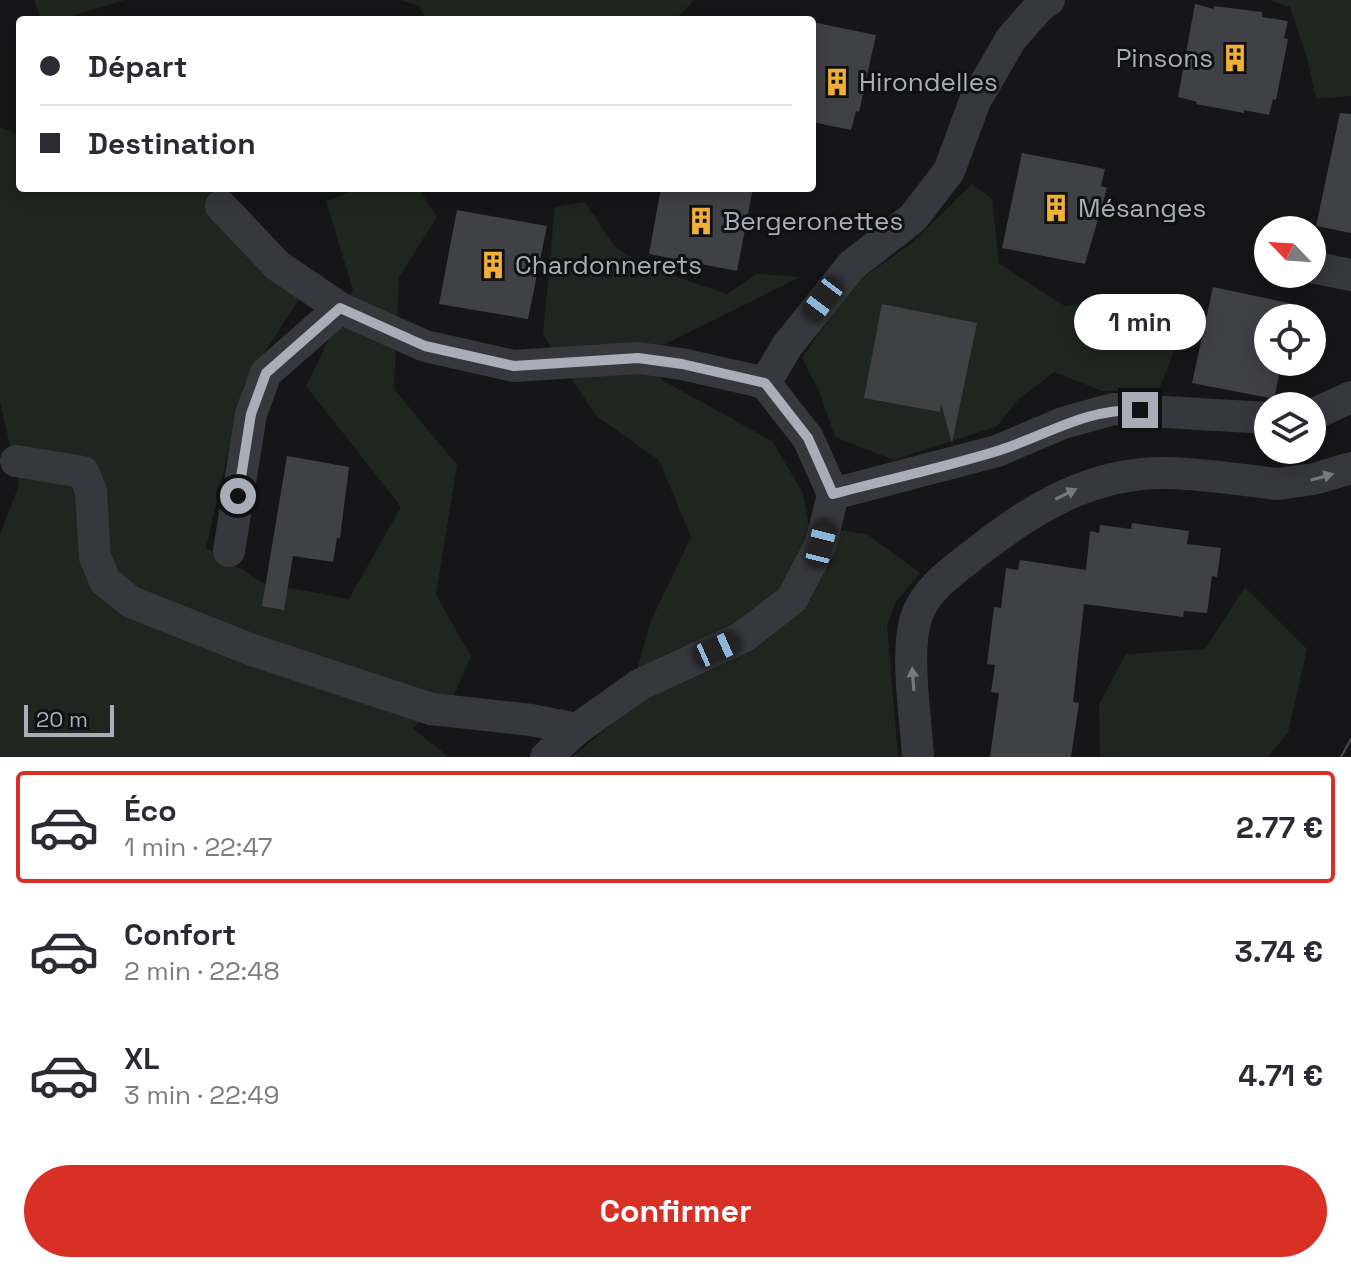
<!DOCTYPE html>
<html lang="fr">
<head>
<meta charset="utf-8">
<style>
  body { margin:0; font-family:"Space Grotesk",sans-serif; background:#f7f7f7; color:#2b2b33; height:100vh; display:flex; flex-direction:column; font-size:30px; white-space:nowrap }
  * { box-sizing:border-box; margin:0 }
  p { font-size:26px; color:#7c7c81 }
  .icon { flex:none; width:44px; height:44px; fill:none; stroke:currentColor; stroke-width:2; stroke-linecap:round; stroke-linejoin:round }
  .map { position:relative; height:757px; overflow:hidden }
  .drawer { display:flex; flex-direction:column; background:#fff; flex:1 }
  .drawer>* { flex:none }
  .top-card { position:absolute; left:16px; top:16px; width:800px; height:176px; border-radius:8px; box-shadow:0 4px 20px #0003; display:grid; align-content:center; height:176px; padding:0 24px; background:#fff }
  .needle { width:52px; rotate:295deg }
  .fabs { position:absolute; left:1254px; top:216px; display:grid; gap:16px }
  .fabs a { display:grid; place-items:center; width:72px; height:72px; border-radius:50%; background:#fff; box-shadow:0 4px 20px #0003; font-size:40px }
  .scale { position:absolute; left:24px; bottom:20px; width:90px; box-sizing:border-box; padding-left:8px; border:4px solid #a8adb8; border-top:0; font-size:22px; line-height:28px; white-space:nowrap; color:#a8adb8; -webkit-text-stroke:6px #111113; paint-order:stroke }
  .end { position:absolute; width:36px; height:36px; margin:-18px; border:10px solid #a8adb8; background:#111; box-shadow:0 0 0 4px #111 }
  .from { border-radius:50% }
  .bubble { position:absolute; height:56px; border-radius:28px; background:#fff; box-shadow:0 4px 20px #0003; font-size:26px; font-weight:700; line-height:56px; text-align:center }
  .car { position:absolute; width:24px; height:48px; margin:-24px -12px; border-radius:10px; box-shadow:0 0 6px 2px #0007; background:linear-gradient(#222 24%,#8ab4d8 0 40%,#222 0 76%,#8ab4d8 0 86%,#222 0) }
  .top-card b { display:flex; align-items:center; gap:28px; height:76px; font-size:30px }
  .top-card b+b { border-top:2px solid #e1e1e2 }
  .top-card i { width:20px; height:20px; background:#2b2b33 }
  ul { padding:14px 0 0; list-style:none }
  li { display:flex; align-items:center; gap:24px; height:112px; margin:0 16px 12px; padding:0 8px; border:4px solid transparent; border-radius:8px }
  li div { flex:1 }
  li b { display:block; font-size:30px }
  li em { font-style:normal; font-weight:700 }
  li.selected { border-color:#d93025 }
  li>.icon { width:72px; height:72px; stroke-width:1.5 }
  .primary-button { display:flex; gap:16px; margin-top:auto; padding:16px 24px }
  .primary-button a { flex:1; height:92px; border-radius:48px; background:#d93025; color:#fff; font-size:32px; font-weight:700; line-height:92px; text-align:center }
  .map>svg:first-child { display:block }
  .green { fill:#1e261f }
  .building { fill:#404145 }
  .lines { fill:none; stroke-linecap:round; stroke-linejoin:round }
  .minor { stroke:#37383d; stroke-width:32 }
  .tram { stroke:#4a4c52; stroke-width:2 }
  .oneway { fill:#757881 }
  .route { stroke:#a8adb8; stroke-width:10 }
  .labels { text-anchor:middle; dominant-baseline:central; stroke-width:6; stroke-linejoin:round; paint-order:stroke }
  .poi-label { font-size:26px; fill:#a8adb8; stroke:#111113; text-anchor:start }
</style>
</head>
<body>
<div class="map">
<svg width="1351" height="757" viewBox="0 0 1351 757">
  <rect width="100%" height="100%" fill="#161618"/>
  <g class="green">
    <path d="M34,0H124L59,20H41Z"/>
    <path d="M400,0H694L675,20H426L419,6Z"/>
    <path d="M1269,0H1351V96L1316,99L1307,58L1290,7Z"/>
    <path d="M0,127L20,136V188H225L301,296L243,386L206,548L264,583L349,599L401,507L306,386L353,290L326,201L360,188H418L437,217L399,277L394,389L457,465L436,595L471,656L454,695L412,728L449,757H0V535L19,485L0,402Z"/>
    <path d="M972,184L992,199L999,264L1065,306L1115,298L1177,344L1159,390L1102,391L1054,372L1018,400L997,426L894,460L835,437L819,391L802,358L853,284L911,244Z"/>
    <path d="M585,202L614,246L644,266L727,294L757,274L800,277L655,349L662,380L772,441L803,493L809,526L867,534L920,573L895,603L887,626L898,757H572L625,713L650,623L691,537L659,460L596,416L543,334L555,207Z"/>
    <path d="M1245,587L1307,649L1288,733L1268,757H1100L1099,704L1126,654L1205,649Z"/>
  </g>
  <g class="building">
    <path d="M1195,4L1214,9V6L1262,12V17L1288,21L1284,38L1288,39L1276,100L1273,99L1269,115L1244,110V113L1196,104L1197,102L1178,97Z"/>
    <path d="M812,22L876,35L859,112L856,111L851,130L812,122Z"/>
    <path d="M1340,113L1351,114V233L1316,226Z"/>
    <path d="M1022,153L1105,169L1101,186L1107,188L1085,264L1002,248Z"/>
    <path d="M661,188H753L737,271L649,254Z"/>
    <path d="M457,210L547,226L528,319L439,304Z"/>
    <path d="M1213,287L1293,304L1290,318H1268V362H1282L1274,399L1192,383Z"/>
    <path d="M882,304L977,323L952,443L941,404L940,412L864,398Z"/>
    <path d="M287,456L349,467L340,538H337L333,562L293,556L284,610L262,606Z"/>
    <path d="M1132,523L1189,531L1187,544L1221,548L1217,577L1212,576L1207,613L1184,611L1183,617L1084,604L1073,702L1079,703L1071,757H990L999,693L991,692L995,665L987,664L994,607L1001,608L1006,568L1018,570L1020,560L1086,570L1090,531L1099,533L1100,525L1131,529Z"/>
  </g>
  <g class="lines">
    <g class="minor">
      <path d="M221,206L278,266L340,308L425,346L514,366L638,358L682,364L765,383"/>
      <path d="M1312,267L1351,275"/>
      <path d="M1312,415L1351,397"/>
      <path d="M16,461L83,472L91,491L95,557L105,581L131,602L255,651L431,709L531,720L577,729"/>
      <path d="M833,494L808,438L765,383L787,346L852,265L913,218L949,171L975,101L1011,39L1040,6L1049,0"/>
      <path d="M229,551L251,414L266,373L340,308"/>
      <path d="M546,757L577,729L639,685L743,637L792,599L821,544L833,494L997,451L1063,423L1113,409L1268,418"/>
      <path d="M918,757C916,718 905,654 916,618C925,589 954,570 977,552C1034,507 1094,471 1169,473C1205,474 1242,480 1278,484L1314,479L1351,468"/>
    </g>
    <path class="tram" d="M1341,757L1351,739"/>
  </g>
  <defs><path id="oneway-solid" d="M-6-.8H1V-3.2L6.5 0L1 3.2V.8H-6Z" transform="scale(2)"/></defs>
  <g class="oneway">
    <use href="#oneway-solid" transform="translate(1322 477) rotate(-16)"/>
    <use href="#oneway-solid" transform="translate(1066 494) rotate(-26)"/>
    <use href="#oneway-solid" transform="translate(913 679) rotate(-94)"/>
  </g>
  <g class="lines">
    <path class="route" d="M238,496L251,414L266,373L340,308L425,346L514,366L638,358L682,364L765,383L808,438L833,494C886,480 941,468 994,452C1047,436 1081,409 1140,410"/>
  </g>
  <defs>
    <symbol id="building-bare" viewBox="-9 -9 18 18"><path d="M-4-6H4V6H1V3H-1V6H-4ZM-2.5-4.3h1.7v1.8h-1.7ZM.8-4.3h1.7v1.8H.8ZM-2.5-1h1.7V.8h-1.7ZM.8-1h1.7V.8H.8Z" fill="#f2b134" stroke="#111113" stroke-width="2.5" paint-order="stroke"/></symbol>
  </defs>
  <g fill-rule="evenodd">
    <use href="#building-bare" x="1215" y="38" width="40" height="40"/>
    <use href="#building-bare" x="817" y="62" width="40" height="40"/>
    <use href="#building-bare" x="1036" y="188" width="40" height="40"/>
    <use href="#building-bare" x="681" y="201" width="40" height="40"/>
    <use href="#building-bare" x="473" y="245" width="40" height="40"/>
  </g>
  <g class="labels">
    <g class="poi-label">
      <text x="1213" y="58" text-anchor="end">Pinsons</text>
      <text x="859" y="82">Hirondelles</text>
      <text x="1078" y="208">Mésanges</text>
      <text x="723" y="221">Bergeronettes</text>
      <text x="515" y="265">Chardonnerets</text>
    </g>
  </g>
</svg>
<div class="fabs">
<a><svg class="needle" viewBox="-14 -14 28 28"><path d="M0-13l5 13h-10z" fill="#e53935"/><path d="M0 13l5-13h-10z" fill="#7c7c81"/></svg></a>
<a><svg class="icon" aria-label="locate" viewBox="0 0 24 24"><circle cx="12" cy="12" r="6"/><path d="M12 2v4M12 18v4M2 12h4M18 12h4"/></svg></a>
<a><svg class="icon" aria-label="layers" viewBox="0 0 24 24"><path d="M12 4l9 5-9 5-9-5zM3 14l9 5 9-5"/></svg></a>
</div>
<div class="scale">20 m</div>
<i class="end from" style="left:238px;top:496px"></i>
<i class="end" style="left:1140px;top:410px"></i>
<div class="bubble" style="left:1074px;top:294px;width:132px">1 min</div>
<i class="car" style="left:823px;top:299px;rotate:217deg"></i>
<i class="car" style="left:821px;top:544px;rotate:14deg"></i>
<i class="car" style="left:717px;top:649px;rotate:66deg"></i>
<div class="top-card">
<b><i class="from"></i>Départ</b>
<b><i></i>Destination</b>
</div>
</div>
<section class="drawer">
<ul>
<li class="selected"><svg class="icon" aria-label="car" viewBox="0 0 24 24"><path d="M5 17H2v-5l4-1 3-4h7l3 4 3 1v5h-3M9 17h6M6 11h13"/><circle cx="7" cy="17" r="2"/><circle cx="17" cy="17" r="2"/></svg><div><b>Éco</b><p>1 min · 22:47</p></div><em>2.77 €</em></li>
<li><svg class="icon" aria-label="car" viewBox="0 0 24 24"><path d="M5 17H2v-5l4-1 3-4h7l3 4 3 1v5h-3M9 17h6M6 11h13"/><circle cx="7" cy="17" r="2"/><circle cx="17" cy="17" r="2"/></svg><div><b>Confort</b><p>2 min · 22:48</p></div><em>3.74 €</em></li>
<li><svg class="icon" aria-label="car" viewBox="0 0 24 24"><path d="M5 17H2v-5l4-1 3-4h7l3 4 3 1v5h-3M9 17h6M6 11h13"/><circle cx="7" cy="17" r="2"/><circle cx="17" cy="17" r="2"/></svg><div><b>XL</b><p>3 min · 22:49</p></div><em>4.71 €</em></li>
</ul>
<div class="primary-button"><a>Confirmer</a></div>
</section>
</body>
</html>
